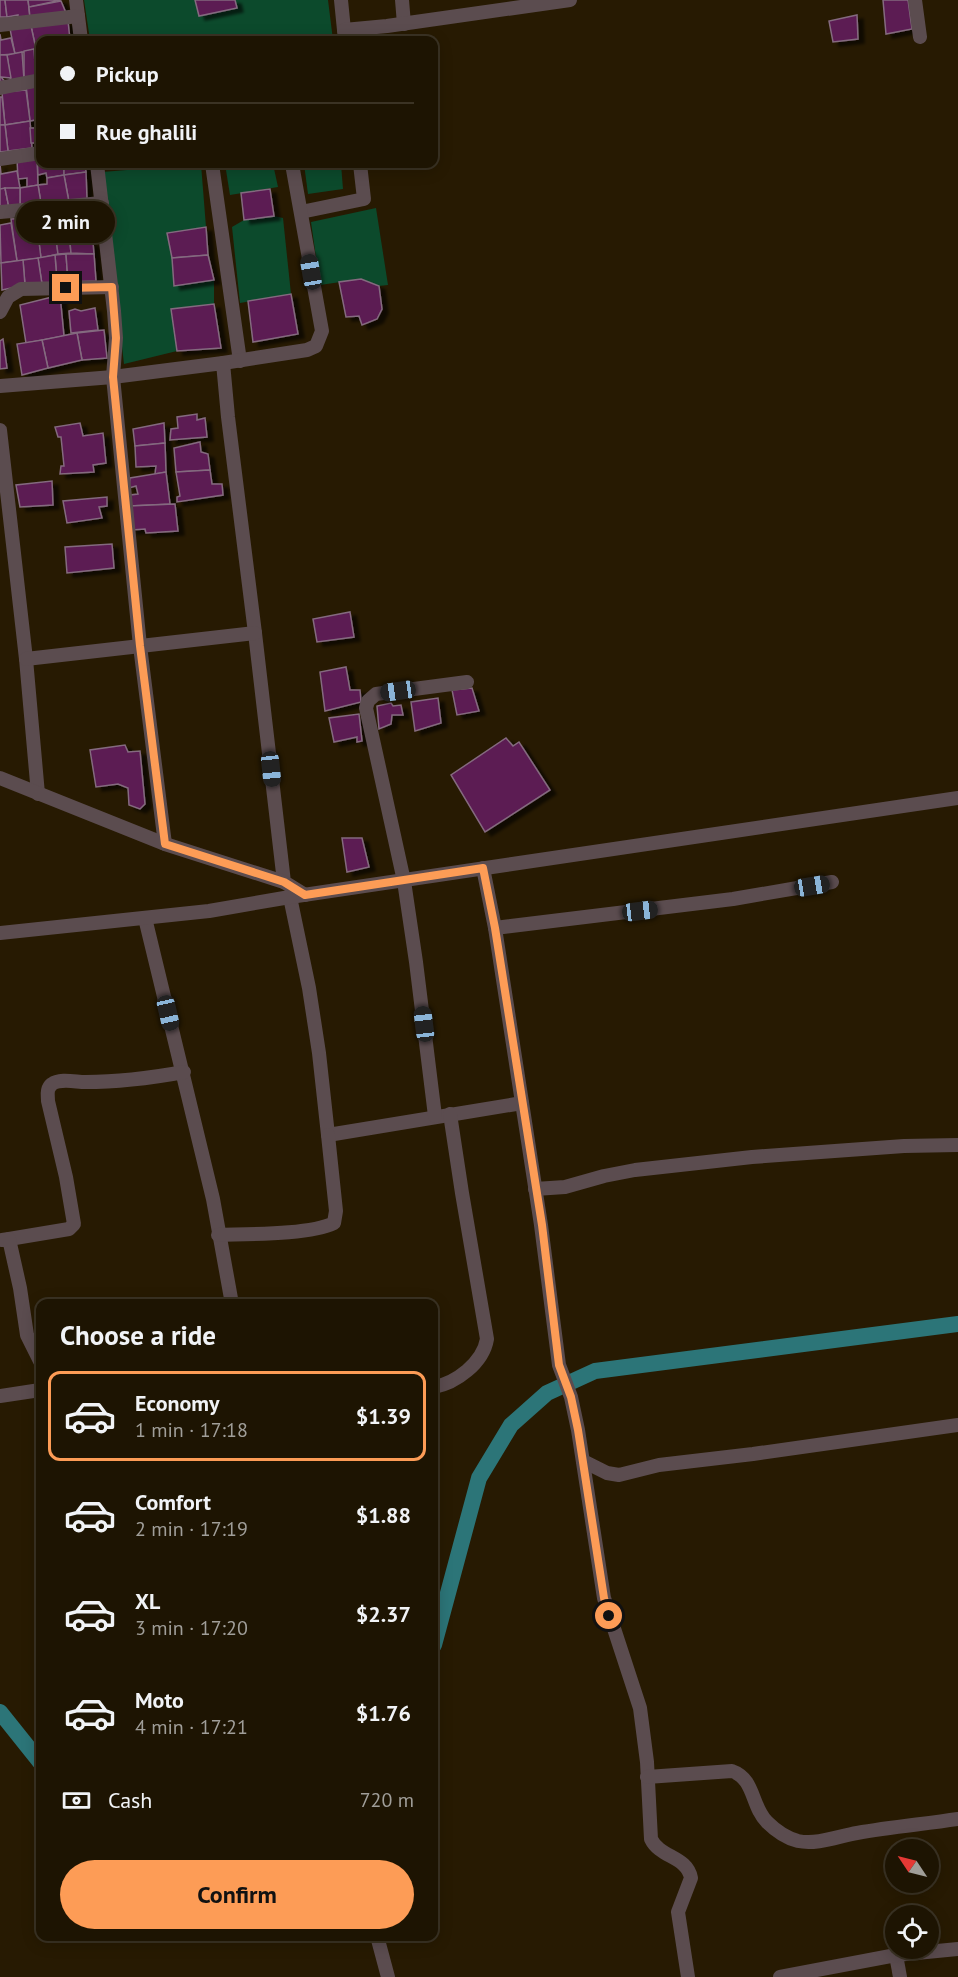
<!DOCTYPE html>
<html lang="en">
<head>
<meta charset="utf-8">
<style>
  body { margin:0; font-family:"PT Sans",sans-serif; background:#2a2111; color:#f1f3f6; height:100vh; display:flex; flex-direction:column; font-size:22px; white-space:nowrap }
  * { box-sizing:border-box; margin:0 }
  p { font-size:20px; color:#a09e99 }
  .icon { flex:none; width:33px; height:33px; fill:none; stroke:currentColor; stroke-width:2; stroke-linecap:round; stroke-linejoin:round }
  .map { position:relative; flex:1; overflow:hidden }
  .side { position:absolute; left:36px; top:1299px; width:402px; height:642px; display:flex; flex-direction:column; background:#1d1402; border-radius:12px; box-shadow:0 3px 15px #0003,0 0 0 2px #3b3324 }
  .side>* { flex:none }
  .top-card { position:absolute; left:36px; top:36px; width:402px; height:132px; border-radius:12px; box-shadow:0 3px 15px #0003,0 0 0 2px #3b3324; display:grid; align-content:center; height:132px; padding:0 24px; background:#1d1402 }
  .needle { width:39px; rotate:305deg }
  .tools { position:absolute; left:885px; top:1839px; display:grid; gap:12px }
  .tools a { display:grid; place-items:center; width:54px; height:54px; border-radius:50%; background:#1d1402; box-shadow:0 3px 15px #0003,0 0 0 2px #3b3324; font-size:30px }
  .end { position:absolute; width:27px; height:27px; margin:-14px; border:8px solid #fd9c56; background:#111; box-shadow:0 0 0 3px #111 }
  .from { border-radius:50% }
  .bubble { position:absolute; height:42px; border-radius:21px; background:#1d1402; box-shadow:0 3px 15px #0003,0 0 0 2px #3b3324; font-size:20px; font-weight:700; line-height:42px; text-align:center }
  .car { position:absolute; width:18px; height:36px; margin:-18px -9px; border-radius:8px; box-shadow:0 0 4px 2px #0007; background:linear-gradient(#222 24%,#8ab4d8 0 40%,#222 0 76%,#8ab4d8 0 86%,#222 0) }
  .top-card b { display:flex; align-items:center; gap:21px; height:57px; font-size:22px }
  .top-card b+b { border-top:2px solid #3b3324 }
  .top-card i { width:15px; height:15px; background:#f1f3f6 }
  ul { padding:0; list-style:none }
  li { display:flex; align-items:center; gap:18px; height:90px; margin:0 12px 9px; padding:0 12px; border:3px solid transparent; border-radius:12px }
  li div { flex:1 }
  li b { display:block; font-size:22px }
  li em { font-style:normal; font-weight:700 }
  li.selected { border-color:#fd9c56 }
  li>.icon { width:54px; height:54px; stroke-width:1.5 }
  h2 { padding:0 24px; font-size:27px; line-height:72px }
  .pay { display:flex; align-items:center; gap:15px; height:66px; padding:0 24px; font-size:22px }
  .pay p { margin-inline-start:auto }
  .primary-button { display:flex; gap:12px; margin-top:auto; padding:12px 24px }
  .primary-button a { flex:1; height:69px; border-radius:36px; background:#fd9c56; color:#111; font-size:24px; font-weight:700; line-height:69px; text-align:center }
  .map>svg:first-child { display:block }
  .green { fill:#0c4a2c }
  .lines { fill:none; stroke-linecap:round; stroke-linejoin:round }
  .canal { stroke:#2c7578; stroke-width:16 }
  .building { fill:#5b1a53; stroke:#846a7f; stroke-width:1.5; filter:url(#shadow) }
  .street { stroke:#5b4c4f; stroke-width:14 }
  .route { stroke:#fd9c56; stroke-width:8 }
</style>
</head>
<body>
<div class="map">
<svg width="958" height="1977" viewBox="0 0 958 1977">
  <defs>
    <filter id="shadow"><feDropShadow dx="6" dy="4" stdDeviation="1.5" flood-color="#0009"/></filter>
  </defs>
  <rect width="100%" height="100%" fill="#271a02"/>
  <g class="green">
    <path d="M84,0H195L237,7L235,0H328L333,40H90Z"/>
    <path d="M201,164L206,227L167,234L172,258L174,285L214,280V304L172,309L177,351L124,364L102,172Z"/>
    <path d="M225,164H273L278,187L230,195Z"/>
    <path d="M304,164H341L343,189L308,194Z"/>
    <path d="M376,208L388,285L379,286L361,279L320,285L311,222Z"/>
    <path d="M274,216L283,218L291,294L240,303L232,227L244,220Z"/>
  </g>
  <g class="lines">
    <g class="canal">
      <path d="M434,1645L479,1478L511,1425L547,1393L595,1371L958,1324"/>
      <path d="M0,1712L40,1762"/>
    </g>
  </g>
  <g class="building">
    <path d="M0,0H5L7,17H0Z"/>
    <path d="M5,0H28L30,18H18V15L7,17Z"/>
    <path d="M28,0H61L29,7Z"/>
    <path d="M195,0H235L237,8L199,16Z"/>
    <path d="M883,0H908L912,29L886,34Z"/>
    <path d="M61,1L66,13L30,18L29,7Z"/>
    <path d="M857,15L858,39L833,42L829,21Z"/>
    <path d="M68,21L70,40H40V51H35L36,49L31,26Z"/>
    <path d="M31,26L36,49L15,54L10,29Z"/>
    <path d="M0,34L1,40L11,38L15,54L0,55Z"/>
    <path d="M34,49L36,78H24V51Z"/>
    <path d="M35,51H40V77L36,78Z"/>
    <path d="M22,52L24,80L11,83L7,55Z"/>
    <path d="M0,55H7L11,78L1,77L6,83L0,84Z"/>
    <path d="M40,83V119L30,121L26,85Z"/>
    <path d="M26,90L30,121L5,125L2,92Z"/>
    <path d="M0,97H2L5,125H0Z"/>
    <path d="M30,121L32,148L8,151L5,125Z"/>
    <path d="M0,125H5L8,151L0,152Z"/>
    <path d="M30,128H40V149L39,143H31Z"/>
    <path d="M37,155L38,185L27,187V178L18,179L17,159Z"/>
    <path d="M37,155H40V164H64V175L47,178L46,173L38,175Z"/>
    <path d="M0,164L1,174L17,171L20,188L0,189Z"/>
    <path d="M64,164H85L86,172L64,175Z"/>
    <path d="M86,172L87,199L69,202L64,175Z"/>
    <path d="M64,175L69,202L41,203L38,185L47,184V178Z"/>
    <path d="M38,185L41,203L20,205V188Z"/>
    <path d="M5,188L9,208L0,209V189Z"/>
    <path d="M5,188H20V205L9,208Z"/>
    <path d="M270,189L274,216L244,220L241,193Z"/>
    <path d="M89,213V225L82,226V229L69,231L67,215Z"/>
    <path d="M53,215L58,254L41,258L36,218Z"/>
    <path d="M53,215H67L71,253L58,254Z"/>
    <path d="M36,218L41,258L17,261L11,219Z"/>
    <path d="M11,223L17,261L1,263L0,225Z"/>
    <path d="M206,227L208,255L172,258L167,233Z"/>
    <path d="M82,229L88,230V242L93,243L94,254L71,253L69,231Z"/>
    <path d="M66,254L68,282L57,281L55,255Z"/>
    <path d="M66,254H94L96,281L68,282Z"/>
    <path d="M55,255L57,281L42,284L38,258Z"/>
    <path d="M208,255L214,280L174,286L172,258Z"/>
    <path d="M38,258L42,284L25,285L23,260Z"/>
    <path d="M23,260L25,285L2,290L1,263Z"/>
    <path d="M361,279L379,286L382,309L377,319L362,325L359,316L346,317L339,282Z"/>
    <path d="M291,294L298,334L253,342L248,301Z"/>
    <path d="M60,295L64,336L26,343L20,305Z"/>
    <path d="M214,304L221,348L177,351L171,309Z"/>
    <path d="M95,308L98,330L71,333L69,311L75,309L81,311Z"/>
    <path d="M104,330L107,358L82,360L77,333Z"/>
    <path d="M77,333L82,360L48,368L42,340Z"/>
    <path d="M3,339L7,368L0,369V341Z"/>
    <path d="M42,340L48,368L22,375L17,344Z"/>
    <path d="M197,414V420L205,418L207,437L170,440L171,429L178,428L177,417Z"/>
    <path d="M80,423L83,436L103,433L106,463L93,465L94,472L60,474L61,466H64L61,437H58L55,427Z"/>
    <path d="M164,423L165,443L135,446L133,429Z"/>
    <path d="M200,442L201,452L208,454L210,470L176,472L174,448Z"/>
    <path d="M165,443L166,472L155,474L156,466L136,467L135,446Z"/>
    <path d="M210,470L212,484H222L223,495L177,502V497L180,496L176,472Z"/>
    <path d="M166,472L170,504L129,506L130,495L138,494L136,486L129,488L130,478Z"/>
    <path d="M52,481L53,505L20,507L16,485Z"/>
    <path d="M107,497V506L99,507L102,518L67,523L63,501Z"/>
    <path d="M175,504L178,531L146,533L145,529L131,530L129,506Z"/>
    <path d="M112,544L114,568L67,573L65,547Z"/>
    <path d="M350,612L354,637L317,642L313,619Z"/>
    <path d="M346,667L350,690H360L361,702L325,711L320,672Z"/>
    <path d="M472,688L479,711L457,715L452,690Z"/>
    <path d="M438,698L441,723L415,731L411,702Z"/>
    <path d="M391,703L393,706L401,705L403,715H392L391,724L379,729L377,706Z"/>
    <path d="M359,714L362,741L357,742V737L334,742L329,718Z"/>
    <path d="M506,738L513,746L519,742L550,790L485,832L451,775Z"/>
    <path d="M125,745L128,752L140,751L145,804L140,809L129,805L128,788L118,784L96,787L90,750Z"/>
    <path d="M342,838H362L369,867L347,872Z"/>
  </g>
  <g class="lines">
    <g class="street">
      <path d="M76,0L81,40"/>
      <path d="M341,0L345,40"/>
      <path d="M402,0L404,24"/>
      <path d="M915,0L920,37"/>
      <path d="M0,25L78,16"/>
      <path d="M344,30L387,26L570,0"/>
      <path d="M0,88L40,80"/>
      <path d="M0,159L40,153"/>
      <path d="M97,164L114,311L116,338L113,377L140,646L165,844"/>
      <path d="M212,164L240,361"/>
      <path d="M0,212L102,203"/>
      <path d="M301,212L364,199L360,164"/>
      <path d="M0,312L8,297L21,289L112,287"/>
      <path d="M223,363L307,350L316,346L322,331L292,164"/>
      <path d="M0,386L113,377L223,363L228,417L255,633L284,882L305,895"/>
      <path d="M0,430L26,659L38,794"/>
      <path d="M26,659L255,633"/>
      <path d="M0,778L165,844L284,882"/>
      <path d="M483,868L495,928L541,1225L559,1365L571,1397L578,1430L604,1598L640,1708L647,1762L651,1839C660,1858 687,1856 691,1878L678,1912L688,1977"/>
      <path d="M290,897L309,988L319,1053L328,1135L522,1103"/>
      <path d="M145,918L213,1199L232,1304"/>
      <path d="M495,928L733,899L832,882"/>
      <path d="M0,933L209,911L290,897L958,798"/>
      <path d="M435,1116L416,962L404,881L366,708L368,701L376,694L467,682"/>
      <path d="M535,1189L565,1187L604,1176L635,1170L752,1157L904,1146L958,1145"/>
      <path d="M218,1235C247,1234 310,1235 334,1223L336,1211L328,1135"/>
      <path d="M9,1239L69,1229L74,1224L66,1177L48,1101C48,1095 46,1089 52,1084C60,1078 76,1082 85,1082C118,1082 151,1078 184,1072"/>
      <path d="M2,1240L9,1239L20,1288L27,1335L40,1361"/>
      <path d="M434,1387C456,1383 483,1363 487,1339L462,1193L450,1114"/>
      <path d="M0,1396L40,1390"/>
      <path d="M583,1461L607,1473L619,1475L659,1465L753,1454L958,1425"/>
      <path d="M647,1777L732,1771C755,1779 751,1806 767,1822C776,1831 786,1838 798,1841C817,1845 839,1836 857,1833C891,1827 925,1824 958,1819"/>
      <path d="M377,1936L388,1977"/>
      <path d="M896,1955L900,1977"/>
      <path d="M780,1977L896,1955L958,1949"/>
    </g>
  </g>
  <g class="lines">
    <path class="route" d="M66,288L112,287L116,338L113,377L140,646L165,844L284,882L305,895L483,868L495,928L542,1225L559,1365L571,1397L578,1430L604,1598L609,1616"/>
  </g>
</svg>
<div class="tools">
<a><svg class="needle" viewBox="-14 -14 28 28"><path d="M0-13l5 13h-10z" fill="#e53935"/><path d="M0 13l5-13h-10z" fill="#a09e99"/></svg></a>
<a><svg class="icon" aria-label="locate" viewBox="0 0 24 24"><circle cx="12" cy="12" r="6"/><path d="M12 2v4M12 18v4M2 12h4M18 12h4"/></svg></a>
</div>
<i class="end from" style="left:609px;top:1616px"></i>
<i class="end" style="left:66px;top:288px"></i>
<div class="bubble" style="left:16px;top:201px;width:99px">2 min</div>
<i class="car" style="left:311px;top:272px;rotate:350deg"></i>
<i class="car" style="left:398px;top:691px;rotate:262deg"></i>
<i class="car" style="left:271px;top:769px;rotate:174deg"></i>
<i class="car" style="left:812px;top:886px;rotate:81deg"></i>
<i class="car" style="left:640px;top:911px;rotate:83deg"></i>
<i class="car" style="left:168px;top:1013px;rotate:167deg"></i>
<i class="car" style="left:424px;top:1024px;rotate:353deg"></i>
<div class="top-card">
<b><i class="from"></i>Pickup</b>
<b><i></i>Rue ghalili</b>
</div>
<section class="side">
<h2>Choose a ride</h2>
<ul>
<li class="selected"><svg class="icon" aria-label="car" viewBox="0 0 24 24"><path d="M5 17H2v-5l4-1 3-4h7l3 4 3 1v5h-3M9 17h6M6 11h13"/><circle cx="7" cy="17" r="2"/><circle cx="17" cy="17" r="2"/></svg><div><b>Economy</b><p>1 min · 17:18</p></div><em>$1.39</em></li>
<li><svg class="icon" aria-label="car" viewBox="0 0 24 24"><path d="M5 17H2v-5l4-1 3-4h7l3 4 3 1v5h-3M9 17h6M6 11h13"/><circle cx="7" cy="17" r="2"/><circle cx="17" cy="17" r="2"/></svg><div><b>Comfort</b><p>2 min · 17:19</p></div><em>$1.88</em></li>
<li><svg class="icon" aria-label="car" viewBox="0 0 24 24"><path d="M5 17H2v-5l4-1 3-4h7l3 4 3 1v5h-3M9 17h6M6 11h13"/><circle cx="7" cy="17" r="2"/><circle cx="17" cy="17" r="2"/></svg><div><b>XL</b><p>3 min · 17:20</p></div><em>$2.37</em></li>
<li><svg class="icon" aria-label="car" viewBox="0 0 24 24"><path d="M5 17H2v-5l4-1 3-4h7l3 4 3 1v5h-3M9 17h6M6 11h13"/><circle cx="7" cy="17" r="2"/><circle cx="17" cy="17" r="2"/></svg><div><b>Moto</b><p>4 min · 17:21</p></div><em>$1.76</em></li>
</ul>
<div class="pay"><svg class="icon" aria-label="cash" viewBox="0 0 24 24"><path d="M3 7h18v10H3z"/><circle cx="12" cy="12" r="2"/></svg>Cash<p>720 m</p></div>
<div class="primary-button"><a>Confirm</a></div>
</section>
</div>
</body>
</html>
